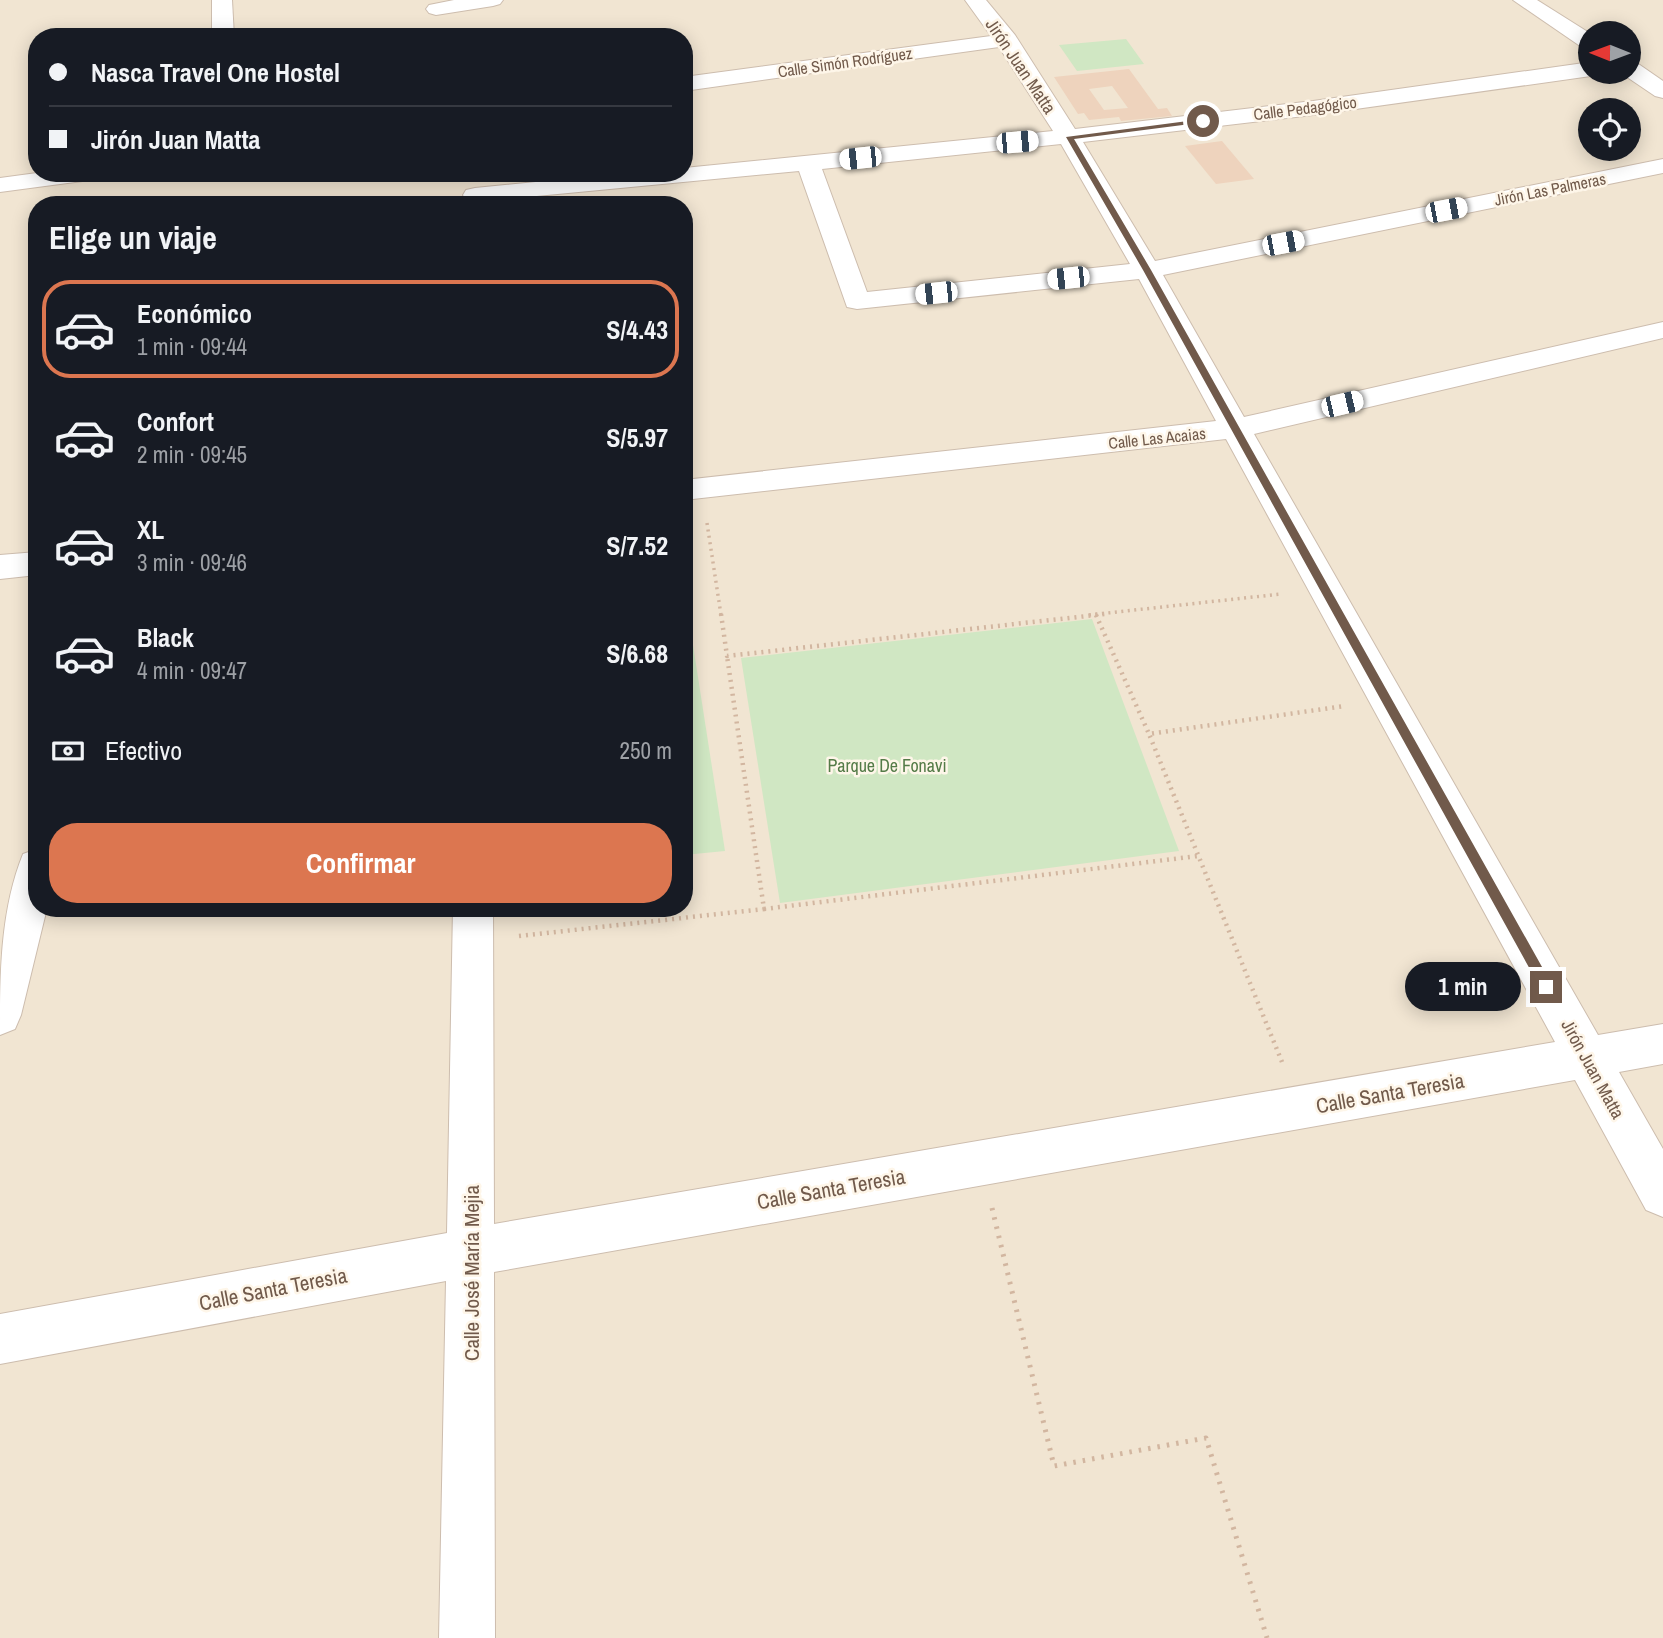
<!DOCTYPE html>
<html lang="es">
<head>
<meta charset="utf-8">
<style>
  body { margin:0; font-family:"Archivo Narrow",sans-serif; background:#20242c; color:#f1f3f6; height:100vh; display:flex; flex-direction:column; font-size:26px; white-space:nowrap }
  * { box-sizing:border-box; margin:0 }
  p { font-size:23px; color:#9ea1a6 }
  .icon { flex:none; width:38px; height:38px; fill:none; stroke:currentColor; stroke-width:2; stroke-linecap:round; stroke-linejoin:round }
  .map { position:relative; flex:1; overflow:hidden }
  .sheet { position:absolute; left:28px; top:196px; width:665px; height:721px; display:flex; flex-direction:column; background:#171b24; border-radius:28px; box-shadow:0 4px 18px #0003 }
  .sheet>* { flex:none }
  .banner { position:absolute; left:28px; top:28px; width:665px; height:154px; border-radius:28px; box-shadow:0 4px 18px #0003; display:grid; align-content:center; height:154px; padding:0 21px; background:#171b24 }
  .needle { width:46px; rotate:271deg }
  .fabs { position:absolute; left:1578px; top:21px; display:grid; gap:14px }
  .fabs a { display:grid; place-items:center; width:63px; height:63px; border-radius:50%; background:#171b24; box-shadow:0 4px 18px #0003; font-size:35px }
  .end { position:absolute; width:32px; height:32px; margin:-16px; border:9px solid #715a4b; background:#fff; box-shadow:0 0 0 4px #fff }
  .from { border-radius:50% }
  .bubble { position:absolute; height:49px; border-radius:24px; background:#171b24; box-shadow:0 4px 18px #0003; font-size:23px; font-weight:700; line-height:49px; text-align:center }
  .car { position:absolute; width:21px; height:42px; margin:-21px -10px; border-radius:9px; box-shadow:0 0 5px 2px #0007; background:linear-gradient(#fff 24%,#345 0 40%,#fff 0 76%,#345 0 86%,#fff 0) }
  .banner b { display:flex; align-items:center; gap:24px; height:66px; font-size:26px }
  .banner b+b { border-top:2px solid #363941 }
  .banner i { width:18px; height:18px; background:#f1f3f6 }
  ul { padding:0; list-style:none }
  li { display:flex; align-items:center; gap:21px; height:98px; margin:0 14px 10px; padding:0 7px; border:4px solid transparent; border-radius:28px }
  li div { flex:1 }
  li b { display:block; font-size:26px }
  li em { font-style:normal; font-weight:700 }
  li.on { border-color:#dc7650 }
  li>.icon { width:63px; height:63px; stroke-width:1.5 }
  h2 { padding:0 21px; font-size:32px; line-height:84px }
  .pay { display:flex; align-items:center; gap:18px; height:77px; padding:0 21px; font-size:26px }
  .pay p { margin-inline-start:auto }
  .cta { display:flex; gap:14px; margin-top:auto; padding:14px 21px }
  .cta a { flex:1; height:80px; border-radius:28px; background:#dc7650; color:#fff; font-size:28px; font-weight:700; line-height:80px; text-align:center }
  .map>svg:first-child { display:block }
  .residential { fill:#f1e5d2; fill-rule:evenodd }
  .green { fill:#d0e7c3 }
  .building { fill:#eed3bd; fill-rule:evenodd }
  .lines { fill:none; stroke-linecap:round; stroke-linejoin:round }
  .minor-casing { stroke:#cdbdae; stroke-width:2 }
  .path-far2 { stroke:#d2b6a0; stroke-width:3.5; stroke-dasharray:2 4.5; stroke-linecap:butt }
  .path-far1 { stroke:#d2b6a0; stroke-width:4.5; stroke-dasharray:2 5; stroke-linecap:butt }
  .path { stroke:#d2b6a0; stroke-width:5; stroke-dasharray:2.5 7; stroke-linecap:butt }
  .minor { fill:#fff; fill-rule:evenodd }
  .route { fill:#715a4b }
  .labels { text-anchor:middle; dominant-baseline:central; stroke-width:5; stroke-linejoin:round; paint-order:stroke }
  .far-street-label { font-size:16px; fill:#715a4b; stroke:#fef6e9 }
  .street-label { font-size:18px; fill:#715a4b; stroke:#fef6e9 }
  .park-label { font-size:18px; fill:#547b47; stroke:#fef6e9 }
  .near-street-label { font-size:21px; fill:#715a4b; stroke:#fef6e9 }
</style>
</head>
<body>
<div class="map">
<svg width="1663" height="1638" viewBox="0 0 1663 1638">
  <rect width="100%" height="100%" fill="#faf2e3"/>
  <path class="residential" d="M0,0H1663V1638H0ZM1591,33H1629V72H1591ZM37,37H684V173H37ZM1591,110H1629V149H1591ZM37,205H684V908H37Z"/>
  <g class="green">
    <path d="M1126,39L1144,64L1077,71L1059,45Z"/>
    <path d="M684,587L725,851L684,855Z"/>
    <path d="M1092,619L1179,851L780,903L741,658Z"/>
  </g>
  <g class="building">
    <path d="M1129,69L1158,109L1167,108L1172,116L1121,121L1119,117L1089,120L1084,113L1078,114L1054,77ZM1112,86L1128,108L1104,110L1089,89Z"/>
    <path d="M1222,141L1254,179L1216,184L1185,146Z"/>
  </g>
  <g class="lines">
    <defs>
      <g id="minor">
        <path d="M212,0H232L234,37H212Z"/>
        <path d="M454,0H503L500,4L493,6L436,15L429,13L426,9L429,5Z"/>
        <path d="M965,0H986L1015,35L1075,129L1313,101L1591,62V72H1600L1591,76L1313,115L1083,142L1155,261L1663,159V173L1163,275L1244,417L1663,322V338L1254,434L1598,1035L1663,1024V1064L1619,1072L1663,1149V1217L1646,1210L1575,1080L494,1272L495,1638H439L446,1281L0,1364V1314L447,1233L453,908H493L494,1224L1555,1042L1226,439L684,500V480L1216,421L1139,279L857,309L847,307L799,171L475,202L466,200L463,195L466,190L475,188L626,173H684V168L1053,131L999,47L684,91V77L991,36ZM1061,144L1130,264L867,292L822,169Z"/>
        <path d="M1513,0H1537L1591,34V49L1583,48Z"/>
        <path d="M1629,61L1637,63L1663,81V98L1655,96L1621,73L1629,72Z"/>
        <path d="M37,173H102L99,178L90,180L0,192V178Z"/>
        <path d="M37,552V575L0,579V555Z"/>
        <path d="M37,849V908H47L21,1015L15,1029L0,1035C0,974 0,911 23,854Z"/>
      </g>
    </defs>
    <use href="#minor" class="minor-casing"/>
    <g class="path-far2">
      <path d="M707,523L721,615"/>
      <path d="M1089,615L1281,594"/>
    </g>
    <g class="path-far1">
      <path d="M721,614L727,656L1105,614"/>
      <path d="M1096,615L1149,734"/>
      <path d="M764,909L1198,856"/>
      <path d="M519,936L764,909L727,656"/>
      <path d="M1282,1062L1149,734L1344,706"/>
    </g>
    <path class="path" d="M992,1208L1054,1466L1206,1438L1267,1638"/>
    <use href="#minor" class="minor"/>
  </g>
  <path class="route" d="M1203,119L1206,122L1074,139L1151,270L1551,983V991H1542L1143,270L1066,137Z"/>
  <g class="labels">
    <g class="far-street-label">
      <text transform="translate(845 62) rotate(-8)">Calle Simón Rodríguez</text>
      <text transform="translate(1305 108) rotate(-7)">Calle Pedagógico</text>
      <text transform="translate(1550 189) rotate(-11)">Jirón Las Palmeras</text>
      <text transform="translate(1157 438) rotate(-6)">Calle Las Acaias</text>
    </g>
    <g class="street-label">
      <text transform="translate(1021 66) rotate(56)">Jirón Juan Matta</text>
      <text transform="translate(1593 1069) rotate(61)">Jirón Juan Matta</text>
    </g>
    <g class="park-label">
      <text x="887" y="765">Parque De Fonavi</text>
    </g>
    <g class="near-street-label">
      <text transform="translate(1390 1093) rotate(-10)">Calle Santa Teresia</text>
      <text transform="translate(831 1189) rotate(-10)">Calle Santa Teresia</text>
      <text transform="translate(471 1273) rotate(-90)">Calle José María Mejia</text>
      <text transform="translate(273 1289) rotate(-11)">Calle Santa Teresia</text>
    </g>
  </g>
</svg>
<div class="fabs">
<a><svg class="needle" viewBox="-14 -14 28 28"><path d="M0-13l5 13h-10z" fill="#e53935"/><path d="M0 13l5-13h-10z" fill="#9ea1a6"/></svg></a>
<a><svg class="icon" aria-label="locate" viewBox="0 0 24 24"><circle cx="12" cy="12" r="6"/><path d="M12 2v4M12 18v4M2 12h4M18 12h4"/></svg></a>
</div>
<i class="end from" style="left:1203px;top:121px"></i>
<i class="end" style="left:1546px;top:987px"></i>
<div class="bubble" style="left:1405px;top:962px;width:116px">1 min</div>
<i class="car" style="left:1017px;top:142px;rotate:85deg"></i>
<i class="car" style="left:860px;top:158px;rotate:264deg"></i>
<i class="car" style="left:1446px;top:210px;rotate:79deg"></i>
<i class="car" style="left:1283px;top:243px;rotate:79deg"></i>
<i class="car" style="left:1068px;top:278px;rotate:264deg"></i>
<i class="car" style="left:936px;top:293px;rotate:264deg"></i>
<i class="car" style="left:1342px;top:404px;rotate:77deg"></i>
<div class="banner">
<b><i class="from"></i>Nasca Travel One Hostel</b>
<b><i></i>Jirón Juan Matta</b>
</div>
<section class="sheet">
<h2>Elige un viaje</h2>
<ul>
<li class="on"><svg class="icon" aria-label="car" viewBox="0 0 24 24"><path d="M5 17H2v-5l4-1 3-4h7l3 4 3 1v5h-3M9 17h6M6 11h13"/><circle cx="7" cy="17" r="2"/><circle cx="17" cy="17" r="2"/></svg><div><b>Económico</b><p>1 min · 09:44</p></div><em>S/4.43</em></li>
<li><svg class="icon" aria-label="car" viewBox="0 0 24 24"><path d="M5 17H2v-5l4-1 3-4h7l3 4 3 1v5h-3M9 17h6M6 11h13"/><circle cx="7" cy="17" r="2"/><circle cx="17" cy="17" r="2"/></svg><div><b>Confort</b><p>2 min · 09:45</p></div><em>S/5.97</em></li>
<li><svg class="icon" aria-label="car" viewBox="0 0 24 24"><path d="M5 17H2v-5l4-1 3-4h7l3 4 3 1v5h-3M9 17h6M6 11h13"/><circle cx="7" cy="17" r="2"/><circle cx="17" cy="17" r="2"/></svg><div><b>XL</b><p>3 min · 09:46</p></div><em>S/7.52</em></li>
<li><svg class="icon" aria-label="car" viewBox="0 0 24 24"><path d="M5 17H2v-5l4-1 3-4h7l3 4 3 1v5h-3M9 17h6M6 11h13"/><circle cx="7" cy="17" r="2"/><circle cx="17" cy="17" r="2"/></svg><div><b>Black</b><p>4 min · 09:47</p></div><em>S/6.68</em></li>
</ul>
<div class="pay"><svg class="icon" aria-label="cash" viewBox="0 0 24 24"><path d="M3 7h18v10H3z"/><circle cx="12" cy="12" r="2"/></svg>Efectivo<p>250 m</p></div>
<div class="cta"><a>Confirmar</a></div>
</section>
</div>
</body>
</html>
